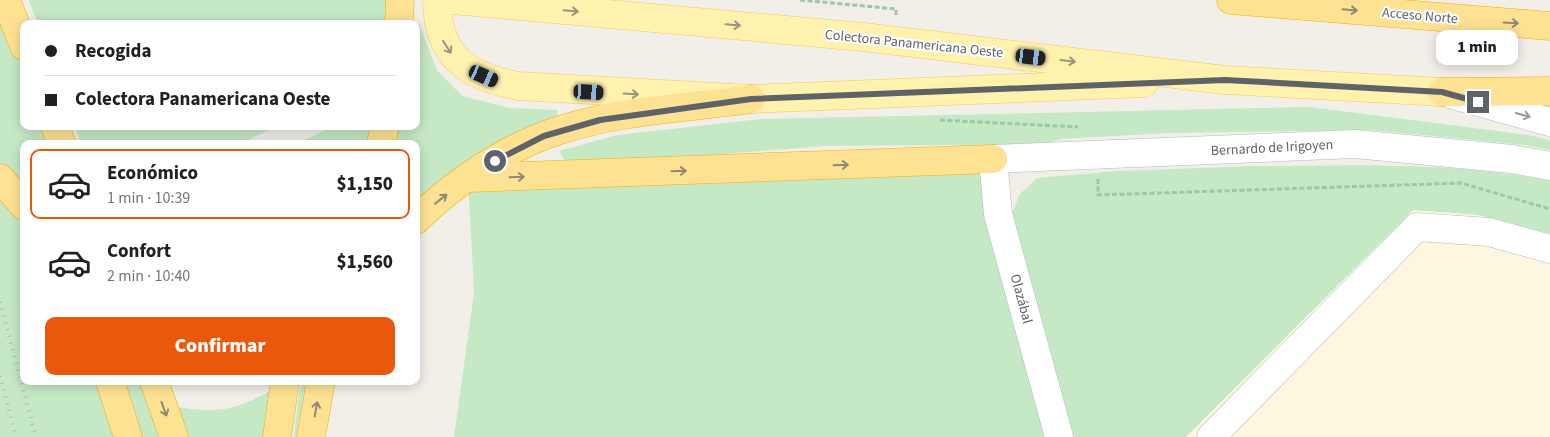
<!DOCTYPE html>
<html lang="es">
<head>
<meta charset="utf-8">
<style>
  body { margin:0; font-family:"Source Sans 3",sans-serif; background:#f6f6f6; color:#202124; height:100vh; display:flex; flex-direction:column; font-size:19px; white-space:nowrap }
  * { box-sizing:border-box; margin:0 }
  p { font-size:16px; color:#757577 }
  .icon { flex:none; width:28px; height:28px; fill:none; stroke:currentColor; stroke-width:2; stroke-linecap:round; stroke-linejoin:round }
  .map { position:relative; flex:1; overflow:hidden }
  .details { position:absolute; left:20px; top:140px; width:400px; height:245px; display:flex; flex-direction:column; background:#fff; border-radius:10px; box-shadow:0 2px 12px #0003 }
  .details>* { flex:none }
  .hud { position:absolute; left:20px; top:20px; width:400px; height:110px; border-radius:10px; box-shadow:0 2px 12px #0003; display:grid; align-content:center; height:110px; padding:0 25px; background:#fff }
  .end { position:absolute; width:22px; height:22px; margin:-11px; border:6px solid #5f6368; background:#fff; box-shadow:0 0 0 2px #fff }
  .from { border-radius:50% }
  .bubble { position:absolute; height:35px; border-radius:10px; background:#fff; box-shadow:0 2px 12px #0003; font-size:16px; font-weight:800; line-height:35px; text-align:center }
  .car { position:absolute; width:15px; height:30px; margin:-15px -8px; border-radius:6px; box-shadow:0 0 4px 1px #0007; background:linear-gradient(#222 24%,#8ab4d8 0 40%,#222 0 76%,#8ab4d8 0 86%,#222 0) }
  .hud b { display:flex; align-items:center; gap:18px; height:48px; font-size:19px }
  .hud b+b { border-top:1px solid #e0e0e0 }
  .hud i { width:12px; height:12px; background:#202124 }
  ul { padding:9px 0 0; list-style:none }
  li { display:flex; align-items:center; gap:15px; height:70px; margin:0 10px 8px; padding:0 15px; border:2px solid transparent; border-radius:10px }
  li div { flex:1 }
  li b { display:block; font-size:19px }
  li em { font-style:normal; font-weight:800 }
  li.current { border-color:#ea580c }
  li>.icon { width:45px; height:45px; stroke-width:1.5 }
  .cta { display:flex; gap:10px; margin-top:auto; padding:10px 25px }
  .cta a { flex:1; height:58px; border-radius:10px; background:#ea580c; color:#fff; font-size:20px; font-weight:800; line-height:58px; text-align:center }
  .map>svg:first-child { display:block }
  .commercial { fill:#fef7e0 }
  .green { fill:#c5e8c5 }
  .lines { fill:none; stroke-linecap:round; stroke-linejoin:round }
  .minor-casing { stroke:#b5b8bc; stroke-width:29 }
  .major-casing { stroke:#f2c960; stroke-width:29 }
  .highway-casing { stroke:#f9ab00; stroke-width:29 }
  .path { stroke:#9cc7a9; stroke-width:3; stroke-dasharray:5 2.5; stroke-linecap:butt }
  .minor { stroke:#fff; stroke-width:28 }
  .major { stroke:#fff2af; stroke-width:28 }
  .highway { stroke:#fde293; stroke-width:28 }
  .rail { stroke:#b6b7b8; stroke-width:4; stroke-dasharray:1 6; stroke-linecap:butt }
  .oneway { stroke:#8e8975 }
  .oneway2 { stroke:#979581 }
  .oneway3 { stroke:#979a9d }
  .route { stroke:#5f6368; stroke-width:6 }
  .labels { text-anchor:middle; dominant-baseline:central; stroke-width:4; stroke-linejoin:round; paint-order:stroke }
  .street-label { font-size:14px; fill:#5f6368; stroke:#fff }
</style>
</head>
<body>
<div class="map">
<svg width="1550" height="437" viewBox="0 0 1550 437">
  <rect width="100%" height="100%" fill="#f1efe8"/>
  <path class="commercial" d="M1465,197L1550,220V437H1092L1073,203Z"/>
  <g class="green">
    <path d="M0,0L24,46V126H55L62,144H24V381H154L174,437H0Z"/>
    <path d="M29,0H392V24H38Z"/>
    <path d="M419,23L437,70L462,96L509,108L557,110V116L496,144L416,207V144H394L397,126H416V36Z"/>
    <path d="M1310,107L1528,135L1550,140V150L1526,145L1371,130L1168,133L1060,139L1022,153L956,145L825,146L645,160L565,161L559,151L618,135L761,119Z"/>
    <path d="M75,126H278L239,144H81Z"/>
    <path d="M334,126H372L367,144H296Z"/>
    <path d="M993,159L1059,437H454L474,293L468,178Z"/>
    <path d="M1256,166C1354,166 1453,161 1550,181V234L1478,215L1413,210L1186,437H1072L1011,215L1020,194L1037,178L1116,171Z"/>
    <path d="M165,381H169L178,407C218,414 235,410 270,391L263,437H186Z"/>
    <path d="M303,381H312L302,437H294L299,392Z"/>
  </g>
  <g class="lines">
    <defs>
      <g id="minor">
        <path d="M1453,95L1550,122"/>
        <path d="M1059,437L998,214L993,159L1355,144L1512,159L1550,166"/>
        <path d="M1211,437L1417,227L1489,232L1550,249"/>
      </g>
      <g id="major">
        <path d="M437,0C437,56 467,77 519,86L751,99L1144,83"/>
        <path d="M453,0L863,37L1225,80L1442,92"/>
      </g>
      <g id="highway">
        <path d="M6,0L24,46"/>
        <path d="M1231,0L1550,26"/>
        <path d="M399,24L400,0"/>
        <path d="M1442,92L1550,91"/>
        <path d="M55,126L62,144"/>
        <path d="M381,144L385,126"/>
        <path d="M0,178L24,206"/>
        <path d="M468,178L993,159"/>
        <path d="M416,220C456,181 507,147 560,130C621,110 688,108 751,99"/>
        <path d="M110,381L128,437"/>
        <path d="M154,381L174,437"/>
        <path d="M277,437L285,381"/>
        <path d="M311,437L321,381"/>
      </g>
    </defs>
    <use href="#minor" class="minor-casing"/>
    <use href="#major" class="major-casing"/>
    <use href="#highway" class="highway-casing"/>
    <g class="path">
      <path d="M800,0L896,9V16"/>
      <path d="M940,120L1078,127"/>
      <path d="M1098,179V195L1461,183L1550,209"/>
    </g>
    <use href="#minor" class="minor"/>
    <use href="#major" class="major"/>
    <use href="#highway" class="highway"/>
    <g class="rail">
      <path d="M0,302L36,437"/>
      <path d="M0,376L16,437"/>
    </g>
  </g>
  <defs><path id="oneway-shaft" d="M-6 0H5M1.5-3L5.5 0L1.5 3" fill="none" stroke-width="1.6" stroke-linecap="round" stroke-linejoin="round" transform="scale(1.25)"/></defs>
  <g class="oneway">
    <use href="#oneway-shaft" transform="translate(1350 10) rotate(5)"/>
    <use href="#oneway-shaft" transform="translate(1511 23) rotate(3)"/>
    <use href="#oneway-shaft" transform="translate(841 165) rotate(-2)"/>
    <use href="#oneway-shaft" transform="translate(679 171) rotate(-2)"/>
    <use href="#oneway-shaft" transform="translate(517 177) rotate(-2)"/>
    <use href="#oneway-shaft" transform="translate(441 199) rotate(-38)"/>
    <use href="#oneway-shaft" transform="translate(164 409) rotate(70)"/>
    <use href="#oneway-shaft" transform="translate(316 409) rotate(-80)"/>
  </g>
  <g class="oneway2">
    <use href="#oneway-shaft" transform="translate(571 11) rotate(5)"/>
    <use href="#oneway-shaft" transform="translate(733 25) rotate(5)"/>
    <use href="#oneway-shaft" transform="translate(447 47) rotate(57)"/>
    <use href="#oneway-shaft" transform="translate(1068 61) rotate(7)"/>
    <use href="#oneway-shaft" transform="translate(631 94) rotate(3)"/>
  </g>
  <use class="oneway3" href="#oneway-shaft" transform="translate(1523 115) rotate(16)"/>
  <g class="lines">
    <path class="route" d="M495,161L544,136L600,120L751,99L1225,80L1442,92L1478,102"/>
  </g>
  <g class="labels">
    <g class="street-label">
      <text transform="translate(1420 16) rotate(5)">Acceso Norte</text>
      <text transform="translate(914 44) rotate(6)">Colectora Panamericana Oeste</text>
      <text transform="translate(1272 148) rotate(-3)">Bernardo de Irigoyen</text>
      <text transform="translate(1021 299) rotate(75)">Olazábal</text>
    </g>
  </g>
</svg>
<i class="end from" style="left:495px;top:161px"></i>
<i class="end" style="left:1478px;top:102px"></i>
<div class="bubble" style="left:1436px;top:30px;width:82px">1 min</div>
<i class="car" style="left:1031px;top:57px;rotate:97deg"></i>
<i class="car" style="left:484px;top:76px;rotate:114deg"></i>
<i class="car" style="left:589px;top:92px;rotate:93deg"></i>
<div class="hud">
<b><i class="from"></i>Recogida</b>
<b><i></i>Colectora Panamericana Oeste</b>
</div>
<section class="details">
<ul>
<li class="current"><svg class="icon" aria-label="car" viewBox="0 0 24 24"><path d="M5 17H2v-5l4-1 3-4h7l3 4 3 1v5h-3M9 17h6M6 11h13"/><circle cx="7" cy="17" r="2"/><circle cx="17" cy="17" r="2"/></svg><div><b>Económico</b><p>1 min · 10:39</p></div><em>$1,150</em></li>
<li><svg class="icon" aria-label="car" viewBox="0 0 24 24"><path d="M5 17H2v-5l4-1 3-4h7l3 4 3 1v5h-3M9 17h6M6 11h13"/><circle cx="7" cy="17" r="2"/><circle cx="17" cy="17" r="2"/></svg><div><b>Confort</b><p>2 min · 10:40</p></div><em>$1,560</em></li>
</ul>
<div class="cta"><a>Confirmar</a></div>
</section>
</div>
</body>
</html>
